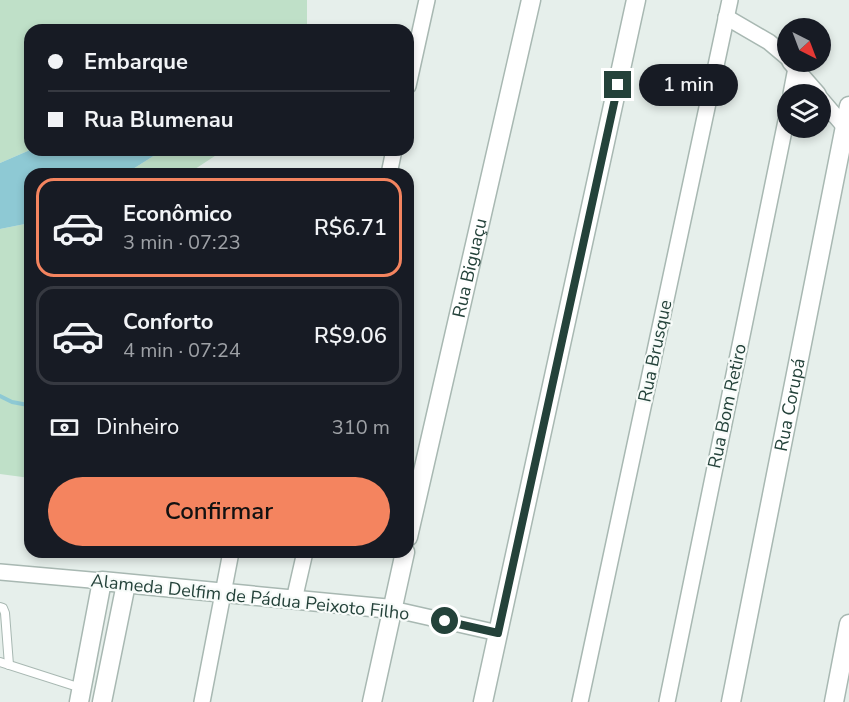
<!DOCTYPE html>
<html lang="pt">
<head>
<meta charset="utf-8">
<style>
  body { margin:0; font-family:"Nunito Sans",sans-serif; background:#242831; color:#f1f3f6; height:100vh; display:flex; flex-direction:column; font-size:22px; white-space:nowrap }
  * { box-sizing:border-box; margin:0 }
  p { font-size:20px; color:#9ea1a6 }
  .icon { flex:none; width:33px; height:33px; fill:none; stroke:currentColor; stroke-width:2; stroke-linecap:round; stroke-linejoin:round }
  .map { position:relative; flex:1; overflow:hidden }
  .side { position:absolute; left:24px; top:168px; width:390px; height:390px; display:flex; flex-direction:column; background:#171b24; border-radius:18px; box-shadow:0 3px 9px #0003 }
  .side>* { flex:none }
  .guide { position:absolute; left:24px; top:24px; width:390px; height:132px; border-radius:18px; box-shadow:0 3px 9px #0003; display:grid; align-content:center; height:132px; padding:0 24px; background:#171b24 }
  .needle { width:39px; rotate:138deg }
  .tools { position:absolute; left:777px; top:18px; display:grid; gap:12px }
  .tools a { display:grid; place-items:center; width:54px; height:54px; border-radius:50%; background:#171b24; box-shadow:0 3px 9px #0003; font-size:30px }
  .end { position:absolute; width:27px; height:27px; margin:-14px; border:8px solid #24423a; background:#fff; box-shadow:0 0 0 3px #fff }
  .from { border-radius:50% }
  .bubble { position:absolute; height:42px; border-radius:21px; background:#171b24; box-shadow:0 3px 9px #0003; font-size:20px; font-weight:600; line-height:42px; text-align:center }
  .guide b { display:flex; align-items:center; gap:21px; height:57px; font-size:22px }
  .guide b+b { border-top:2px solid #363941 }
  .guide i { width:15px; height:15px; background:#f1f3f6 }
  ul { padding:10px 0 0; list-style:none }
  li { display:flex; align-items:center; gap:18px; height:99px; margin:0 12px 9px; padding:0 12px; border:3px solid #363941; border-radius:18px }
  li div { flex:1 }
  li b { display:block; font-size:22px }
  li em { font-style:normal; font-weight:600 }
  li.on { border-color:#f4845f }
  li>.icon { width:54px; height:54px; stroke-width:1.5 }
  .pay { display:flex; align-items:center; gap:15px; height:66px; padding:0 24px; font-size:22px }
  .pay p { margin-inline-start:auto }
  .primary-button { display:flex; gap:12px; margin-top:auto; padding:12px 24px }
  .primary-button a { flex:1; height:69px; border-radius:36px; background:#f4845f; color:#111; font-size:24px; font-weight:600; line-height:69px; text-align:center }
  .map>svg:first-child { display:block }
  .green { fill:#bfe0c8 }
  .water { fill:#8ec9d4 }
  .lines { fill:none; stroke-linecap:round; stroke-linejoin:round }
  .stream { stroke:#8ec9d4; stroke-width:4 }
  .service-casing { stroke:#a8b8b2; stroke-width:10 }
  .minor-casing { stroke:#a8b8b2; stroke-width:18 }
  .tertiary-casing { stroke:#a8b8b2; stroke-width:21 }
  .service { stroke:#fff; stroke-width:8 }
  .minor { stroke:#fff; stroke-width:15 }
  .tertiary { stroke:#fff; stroke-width:18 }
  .route { stroke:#24423a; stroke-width:8 }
  .labels { text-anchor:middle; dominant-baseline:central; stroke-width:4.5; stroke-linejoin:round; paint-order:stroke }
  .street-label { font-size:18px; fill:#24423a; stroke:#f7fbf9 }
</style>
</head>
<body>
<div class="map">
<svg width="849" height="702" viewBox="0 0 849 702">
  <rect width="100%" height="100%" fill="#e6efeb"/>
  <g class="green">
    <path d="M0,0H307V30H30V150L0,163Z"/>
    <path d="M163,150H224L195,169L190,174H125Z"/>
    <path d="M30,223V478L0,474V229Z"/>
  </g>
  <path class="water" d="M30,150H163L125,174H30V223L0,229V163Z"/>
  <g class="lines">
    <path class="stream" d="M0,396L12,402L28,405L30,407"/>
    <defs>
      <g id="service">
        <path d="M0,607L3,608L5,613L9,665"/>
        <path d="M0,662L81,688"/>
      </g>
      <g id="minor">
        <path d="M726,17L769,42L788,58"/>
        <path d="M790,62L818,94"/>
        <path d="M408,86L427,0"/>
        <path d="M791,94L796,68"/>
        <path d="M820,98L844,126"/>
        <path d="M389,174L394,150"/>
        <path d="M0,572L102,581"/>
        <path d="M294,600L305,552"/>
        <path d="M392,609L498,633"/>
        <path d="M202,702L231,552"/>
        <path d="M580,702L730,0"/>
        <path d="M667,702L788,111"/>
      </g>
      <g id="tertiary">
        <path id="s1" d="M408,537L531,0"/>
        <path d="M79,702L102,581L392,609"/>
        <path d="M102,702L126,584"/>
        <path d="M372,702L405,552"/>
        <path d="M483,702L636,0"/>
        <path id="s2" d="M731,702L849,106"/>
        <path d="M834,702L849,624"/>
      </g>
    </defs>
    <use href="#service" class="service-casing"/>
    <use href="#minor" class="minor-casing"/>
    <use href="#tertiary" class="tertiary-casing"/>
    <use href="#service" class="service"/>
    <use href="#minor" class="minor"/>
    <use href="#tertiary" class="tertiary"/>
  </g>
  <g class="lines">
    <path class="route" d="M445,621L498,633L618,85"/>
  </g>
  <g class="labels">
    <g class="street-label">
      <text stroke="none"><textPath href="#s1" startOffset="276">Rua Biguaçu</textPath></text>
      <text transform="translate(655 351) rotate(-78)">Rua Brusque</text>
      <text stroke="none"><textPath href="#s2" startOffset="303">Rua Corupá</textPath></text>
      <text transform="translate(727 406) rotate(-78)">Rua Bom Retiro</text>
      <text transform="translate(250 597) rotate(6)">Alameda Delfim de Pádua Peixoto Filho</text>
    </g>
  </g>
</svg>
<div class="tools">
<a><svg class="needle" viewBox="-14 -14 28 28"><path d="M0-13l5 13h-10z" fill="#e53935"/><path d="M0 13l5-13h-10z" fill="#9ea1a6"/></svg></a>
<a><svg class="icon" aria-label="layers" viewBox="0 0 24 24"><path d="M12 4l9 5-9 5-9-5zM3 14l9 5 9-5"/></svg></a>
</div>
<i class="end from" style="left:445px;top:621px"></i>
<i class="end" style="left:618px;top:85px"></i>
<div class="bubble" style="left:639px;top:64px;width:99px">1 min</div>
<div class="guide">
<b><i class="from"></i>Embarque</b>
<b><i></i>Rua Blumenau</b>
</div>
<section class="side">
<ul>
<li class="on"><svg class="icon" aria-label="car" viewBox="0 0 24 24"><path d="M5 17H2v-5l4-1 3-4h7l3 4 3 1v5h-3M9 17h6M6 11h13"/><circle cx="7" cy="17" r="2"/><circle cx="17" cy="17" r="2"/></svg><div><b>Econômico</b><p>3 min · 07:23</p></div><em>R$6.71</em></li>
<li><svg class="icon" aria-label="car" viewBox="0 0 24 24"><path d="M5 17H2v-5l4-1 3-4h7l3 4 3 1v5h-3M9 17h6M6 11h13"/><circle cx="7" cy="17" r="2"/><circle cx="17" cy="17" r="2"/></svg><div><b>Conforto</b><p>4 min · 07:24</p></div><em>R$9.06</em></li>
</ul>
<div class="pay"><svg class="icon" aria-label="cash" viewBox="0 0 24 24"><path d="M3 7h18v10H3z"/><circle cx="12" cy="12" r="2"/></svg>Dinheiro<p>310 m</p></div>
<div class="primary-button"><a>Confirmar</a></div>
</section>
</div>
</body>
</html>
